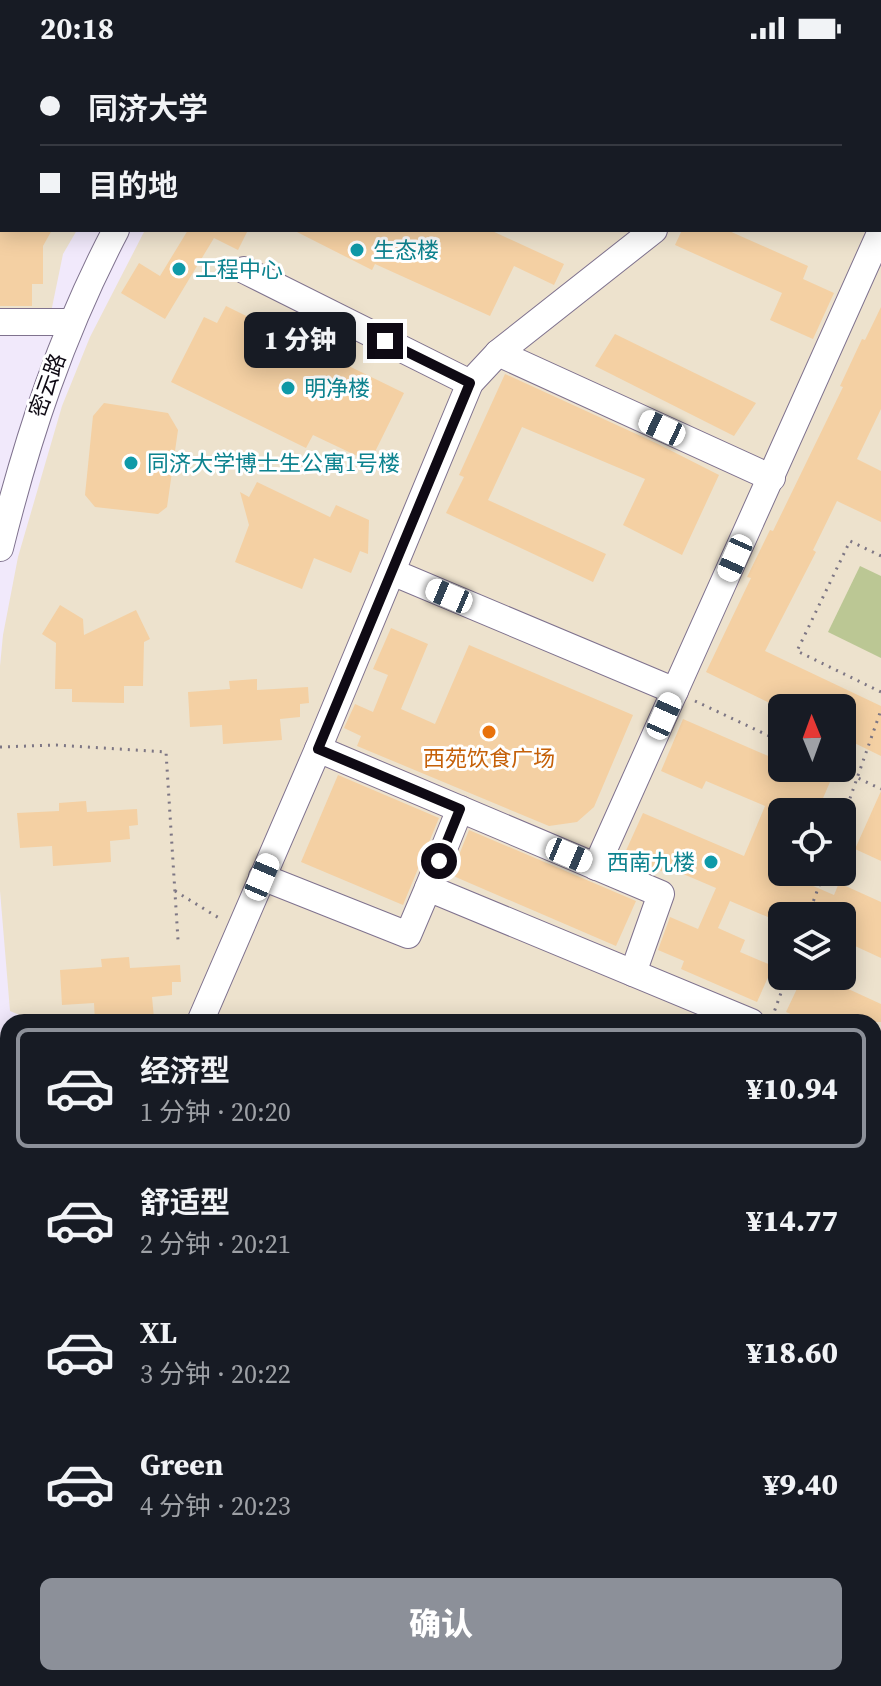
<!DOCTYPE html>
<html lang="zh">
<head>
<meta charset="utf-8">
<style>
  body { margin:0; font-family:"Source Serif 4","Noto Sans SC",serif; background:#20242c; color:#f1f3f6; height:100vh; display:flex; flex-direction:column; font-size:30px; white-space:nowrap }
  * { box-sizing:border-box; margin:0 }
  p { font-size:26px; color:#9ea1a6 }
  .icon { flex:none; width:44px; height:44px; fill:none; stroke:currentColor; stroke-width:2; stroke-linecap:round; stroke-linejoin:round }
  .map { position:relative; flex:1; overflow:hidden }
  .panel { position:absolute; left:0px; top:958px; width:882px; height:672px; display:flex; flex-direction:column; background:#171b24; border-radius:24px 24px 0 0; box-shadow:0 4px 20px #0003 }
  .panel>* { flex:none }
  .banner { position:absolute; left:0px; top:0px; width:882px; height:176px; box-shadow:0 4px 20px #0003; display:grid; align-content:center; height:176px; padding:0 40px; background:#171b24 }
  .needle { width:52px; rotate:359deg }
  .fabs { position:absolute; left:768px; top:638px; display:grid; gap:16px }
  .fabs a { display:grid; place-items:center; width:88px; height:88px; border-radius:12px; background:#171b24; box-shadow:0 4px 20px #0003; font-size:40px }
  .end { position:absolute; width:36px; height:36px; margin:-18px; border:10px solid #0f0a14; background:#fff; box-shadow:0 0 0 4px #fff }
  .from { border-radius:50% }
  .bubble { position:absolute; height:56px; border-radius:12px; background:#171b24; box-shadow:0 4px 20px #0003; font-size:26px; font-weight:800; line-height:56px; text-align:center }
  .car { position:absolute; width:24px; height:48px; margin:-24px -12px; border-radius:10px; box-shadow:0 0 6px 2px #0007; background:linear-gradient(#fff 24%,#345 0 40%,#fff 0 76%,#345 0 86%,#fff 0) }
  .banner b { display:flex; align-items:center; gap:28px; height:76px; font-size:30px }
  .banner b+b { border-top:2px solid #363941 }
  .banner i { width:20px; height:20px; background:#f1f3f6 }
  ul { padding:14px 0 0; list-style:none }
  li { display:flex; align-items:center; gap:24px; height:120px; margin:0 16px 12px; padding:0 24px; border:4px solid transparent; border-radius:12px }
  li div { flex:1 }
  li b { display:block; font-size:30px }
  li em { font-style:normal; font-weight:800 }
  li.on { border-color:#8c9099 }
  li>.icon { width:72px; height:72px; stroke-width:1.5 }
  .button { display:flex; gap:16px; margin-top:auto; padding:16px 40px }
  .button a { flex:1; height:92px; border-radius:12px; background:#8c9099; color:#fff; font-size:32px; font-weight:800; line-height:92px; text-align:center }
  .status { display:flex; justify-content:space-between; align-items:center; height:56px; padding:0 40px; background:#171b24; direction:ltr }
  .status svg { height:22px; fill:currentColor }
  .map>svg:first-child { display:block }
  .education { fill:#ede2cd; fill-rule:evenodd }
  .green { fill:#bbc794 }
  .building { fill:#f4d0a3 }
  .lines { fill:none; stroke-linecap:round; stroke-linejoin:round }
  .minor-tunnel { stroke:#cfc8d8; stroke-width:26; stroke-dasharray:26 13; stroke-linecap:butt }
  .minor-casing { stroke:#7f728e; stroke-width:28 }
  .path { stroke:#7d7684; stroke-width:3; stroke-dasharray:2 6; stroke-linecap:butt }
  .minor { stroke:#fff; stroke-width:26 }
  .route { stroke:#0f0a14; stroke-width:10 }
  .culture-dot { fill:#0f9aa8; stroke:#fff; stroke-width:3 }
  .food-dot { fill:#e8710a; stroke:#fff; stroke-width:3 }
  .labels { text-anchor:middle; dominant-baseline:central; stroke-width:6; stroke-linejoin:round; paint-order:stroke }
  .culture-label { font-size:22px; fill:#0d838f; stroke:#fff; text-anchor:start }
  .street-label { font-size:22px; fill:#0f0a14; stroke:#fff }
  .food-label { font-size:22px; fill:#c56008; stroke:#fff }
</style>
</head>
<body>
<div class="status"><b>20:18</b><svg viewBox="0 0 49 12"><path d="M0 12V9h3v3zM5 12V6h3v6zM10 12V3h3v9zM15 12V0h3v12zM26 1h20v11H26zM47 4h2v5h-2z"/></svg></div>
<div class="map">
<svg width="881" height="1630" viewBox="0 0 881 1630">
  <rect width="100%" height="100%" fill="#f1e9fb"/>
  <g class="education">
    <path d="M265,0H881V1630H413L416,1622H874V966H36L10,955L0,835V610L3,579L18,501L62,350L90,281L145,174H880V2H264ZM782,652H842V712H782ZM782,756H842V816H782ZM782,860H842V920H782Z"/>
    <path d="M0,51L2,174H77L63,198L50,261L0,260Z"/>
    <path d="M0,1462H8V1622H24V1630H0Z"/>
  </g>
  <g class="green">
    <path d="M860,510L881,520V602L828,576Z"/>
    <path d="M416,1622H694L691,1630H413Z"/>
  </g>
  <g class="building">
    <path d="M0,174H52L43,190V228H32V250H0Z"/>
    <path d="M188,174H248L238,194L214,182L165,263L121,237L139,207L160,220Z"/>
    <path d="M293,174H490L564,208L554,229L514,210L490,260L375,208L372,214Z"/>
    <path d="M682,174H727L808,210L803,223L834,237L813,283L770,264L782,237L675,189Z"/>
    <path d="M226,250L404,337L370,406L313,379L306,392L171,326L204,261L217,267Z"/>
    <path d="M881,251V353L857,403L881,415V466L837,445L813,494L816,496L765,595L881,650V700L842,681V652H780L706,616L751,522L747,521L770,474L773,475L843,331L840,330L862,283L865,284Z"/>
    <path d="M615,278L756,347L734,380L595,310Z"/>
    <path d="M505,318L656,387L719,419L682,499L623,469L645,423L522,371L488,444L606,498L593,526L446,457L464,421L459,419Z"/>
    <path d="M104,347L168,357L178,374L167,451L158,458L95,451L85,439L93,360Z"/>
    <path d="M257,426L330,461L336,449L369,464L368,498L360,495L351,517L314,502L302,533L235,506L249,469L240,436L249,441Z"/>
    <path d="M60,549L83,563L84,579L136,554L150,583L144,586L143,630H124V647L72,646V633H55L56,587L42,578Z"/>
    <path d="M391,572L428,588L401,653L435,668L469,589L633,659L594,751L577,766L549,770L357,690L361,680L344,672L355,648L373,656L388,619L373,613Z"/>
    <path d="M257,623V634L308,631L309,647L300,648V661L280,663L282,684L223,688L222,669L190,671L188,636L230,633L229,625Z"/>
    <path d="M683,663L782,706V712H797L830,726L817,756H782V816H792L790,820L834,839L839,827L881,846V902L842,884V860H782V867L730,845L718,872L745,884L740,896L773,910L757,946L681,913L684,905L658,894L670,861L698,873L716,832L669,812L666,817L624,799L643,757L744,800L765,750L706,725L702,733L661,715Z"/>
    <path d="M338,719L439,762L403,849L301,806Z"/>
    <path d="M881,735V805L855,793Z"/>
    <path d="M86,745L87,756L137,753L138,769L129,770L130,783L110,785L111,806L53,810L52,790L20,792L17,757L59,755V747Z"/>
    <path d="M469,774L636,845L616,890L451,819Z"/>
    <path d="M129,901L130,912L180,909L181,926H172V939L152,941L154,962L95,966L94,947L62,949L60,914L102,911L101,903Z"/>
    <path d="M803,920H820L881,948V966H809L786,956Z"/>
  </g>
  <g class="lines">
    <path class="minor-tunnel" d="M874,1218L881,1224"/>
    <defs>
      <g id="minor">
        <path d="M231,2L232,0"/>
        <path d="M849,2V0"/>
        <path d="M880,85L881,86"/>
        <path d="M244,214L470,327"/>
        <path d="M0,266H72"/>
        <path d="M498,297L772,422"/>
        <path d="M0,492C28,379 62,277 116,174"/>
        <path d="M392,516L675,635"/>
        <path d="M318,693L661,838L633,917"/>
        <path d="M596,811L881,175"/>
        <path d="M262,821L408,879L428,832L751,966"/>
        <path d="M428,832L460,753"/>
        <path d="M200,966L318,693L470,327L498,297L654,174"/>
        <path d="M0,1001L8,1003"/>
        <path d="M874,1017L881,1020"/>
        <path d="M0,1040L8,1128"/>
        <path d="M874,1310L881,1312"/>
        <path d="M874,1358L881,1361"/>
        <path d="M874,1508L881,1511"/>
        <path d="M874,1592L881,1594"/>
        <path d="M52,1622L53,1630"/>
        <path d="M214,1622L215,1630"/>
        <path d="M750,1630L752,1622"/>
      </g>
    </defs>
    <use href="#minor" class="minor-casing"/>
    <g class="path">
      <path d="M881,500L850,485L797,595L881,636"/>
      <path d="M695,645L782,686"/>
      <path d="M0,691L56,689L166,696L178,884"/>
      <path d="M837,712L881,733"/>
      <path d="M842,765L881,654"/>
      <path d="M175,835L219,862"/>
      <path d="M808,860L824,816"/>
      <path d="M772,962L787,920"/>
    </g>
    <use href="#minor" class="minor"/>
  </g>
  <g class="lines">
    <path class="route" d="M385,285L470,327L318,693L460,753L439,805"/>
  </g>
  <g class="culture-dot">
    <circle cx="357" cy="194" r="8"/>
    <circle cx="179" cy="213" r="8"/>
    <circle cx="288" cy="332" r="8"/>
    <circle cx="131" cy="407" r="8"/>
    <circle cx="711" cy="806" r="8"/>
  </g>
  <circle class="food-dot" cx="489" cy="676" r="8"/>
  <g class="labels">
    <g class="culture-label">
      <text x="373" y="194">生态楼</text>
      <text x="195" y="213">工程中心</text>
      <text x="304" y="332">明净楼</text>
      <text x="147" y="407">同济大学博士生公寓1号楼</text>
      <text x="695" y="806" text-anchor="end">西南九楼</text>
    </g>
    <g class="street-label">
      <text transform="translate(47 329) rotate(-70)">密云路</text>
    </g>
    <g class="food-label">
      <text x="489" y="702">西苑饮食广场</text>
    </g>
  </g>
</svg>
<div class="fabs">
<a><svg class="needle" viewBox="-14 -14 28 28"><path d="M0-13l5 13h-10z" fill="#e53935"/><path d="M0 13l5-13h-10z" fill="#9ea1a6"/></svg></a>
<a><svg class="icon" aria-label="locate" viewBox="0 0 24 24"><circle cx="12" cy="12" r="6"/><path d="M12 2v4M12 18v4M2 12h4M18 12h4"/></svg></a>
<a><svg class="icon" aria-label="layers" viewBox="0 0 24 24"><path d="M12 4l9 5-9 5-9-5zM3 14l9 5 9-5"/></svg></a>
</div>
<i class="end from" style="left:439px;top:805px"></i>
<i class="end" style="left:385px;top:285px"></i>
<div class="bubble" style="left:244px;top:256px;width:112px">1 分钟</div>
<i class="car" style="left:662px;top:372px;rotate:295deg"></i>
<i class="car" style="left:735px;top:502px;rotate:204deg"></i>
<i class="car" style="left:449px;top:540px;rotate:293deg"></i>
<i class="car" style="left:664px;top:660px;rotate:24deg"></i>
<i class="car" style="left:569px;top:799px;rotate:113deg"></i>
<i class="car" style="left:262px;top:821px;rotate:23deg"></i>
<div class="banner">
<b><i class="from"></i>同济大学</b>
<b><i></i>目的地</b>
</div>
<section class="panel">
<ul>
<li class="on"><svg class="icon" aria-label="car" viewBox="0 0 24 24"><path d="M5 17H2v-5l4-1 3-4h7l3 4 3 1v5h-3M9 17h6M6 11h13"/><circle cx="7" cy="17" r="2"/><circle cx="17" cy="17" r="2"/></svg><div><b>经济型</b><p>1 分钟 · 20:20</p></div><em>¥10.94</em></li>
<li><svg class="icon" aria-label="car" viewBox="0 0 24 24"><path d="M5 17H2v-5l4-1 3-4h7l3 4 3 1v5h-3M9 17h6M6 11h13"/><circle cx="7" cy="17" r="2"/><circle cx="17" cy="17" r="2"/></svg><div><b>舒适型</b><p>2 分钟 · 20:21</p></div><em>¥14.77</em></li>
<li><svg class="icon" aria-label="car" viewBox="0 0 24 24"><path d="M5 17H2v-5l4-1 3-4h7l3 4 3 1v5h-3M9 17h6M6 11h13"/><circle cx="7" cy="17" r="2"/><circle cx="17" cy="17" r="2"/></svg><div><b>XL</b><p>3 分钟 · 20:22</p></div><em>¥18.60</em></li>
<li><svg class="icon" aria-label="car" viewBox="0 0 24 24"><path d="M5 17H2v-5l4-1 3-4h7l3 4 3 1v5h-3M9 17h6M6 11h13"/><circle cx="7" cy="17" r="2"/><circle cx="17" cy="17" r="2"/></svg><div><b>Green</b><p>4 分钟 · 20:23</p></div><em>¥9.40</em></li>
</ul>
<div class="button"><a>确认</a></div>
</section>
</div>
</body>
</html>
